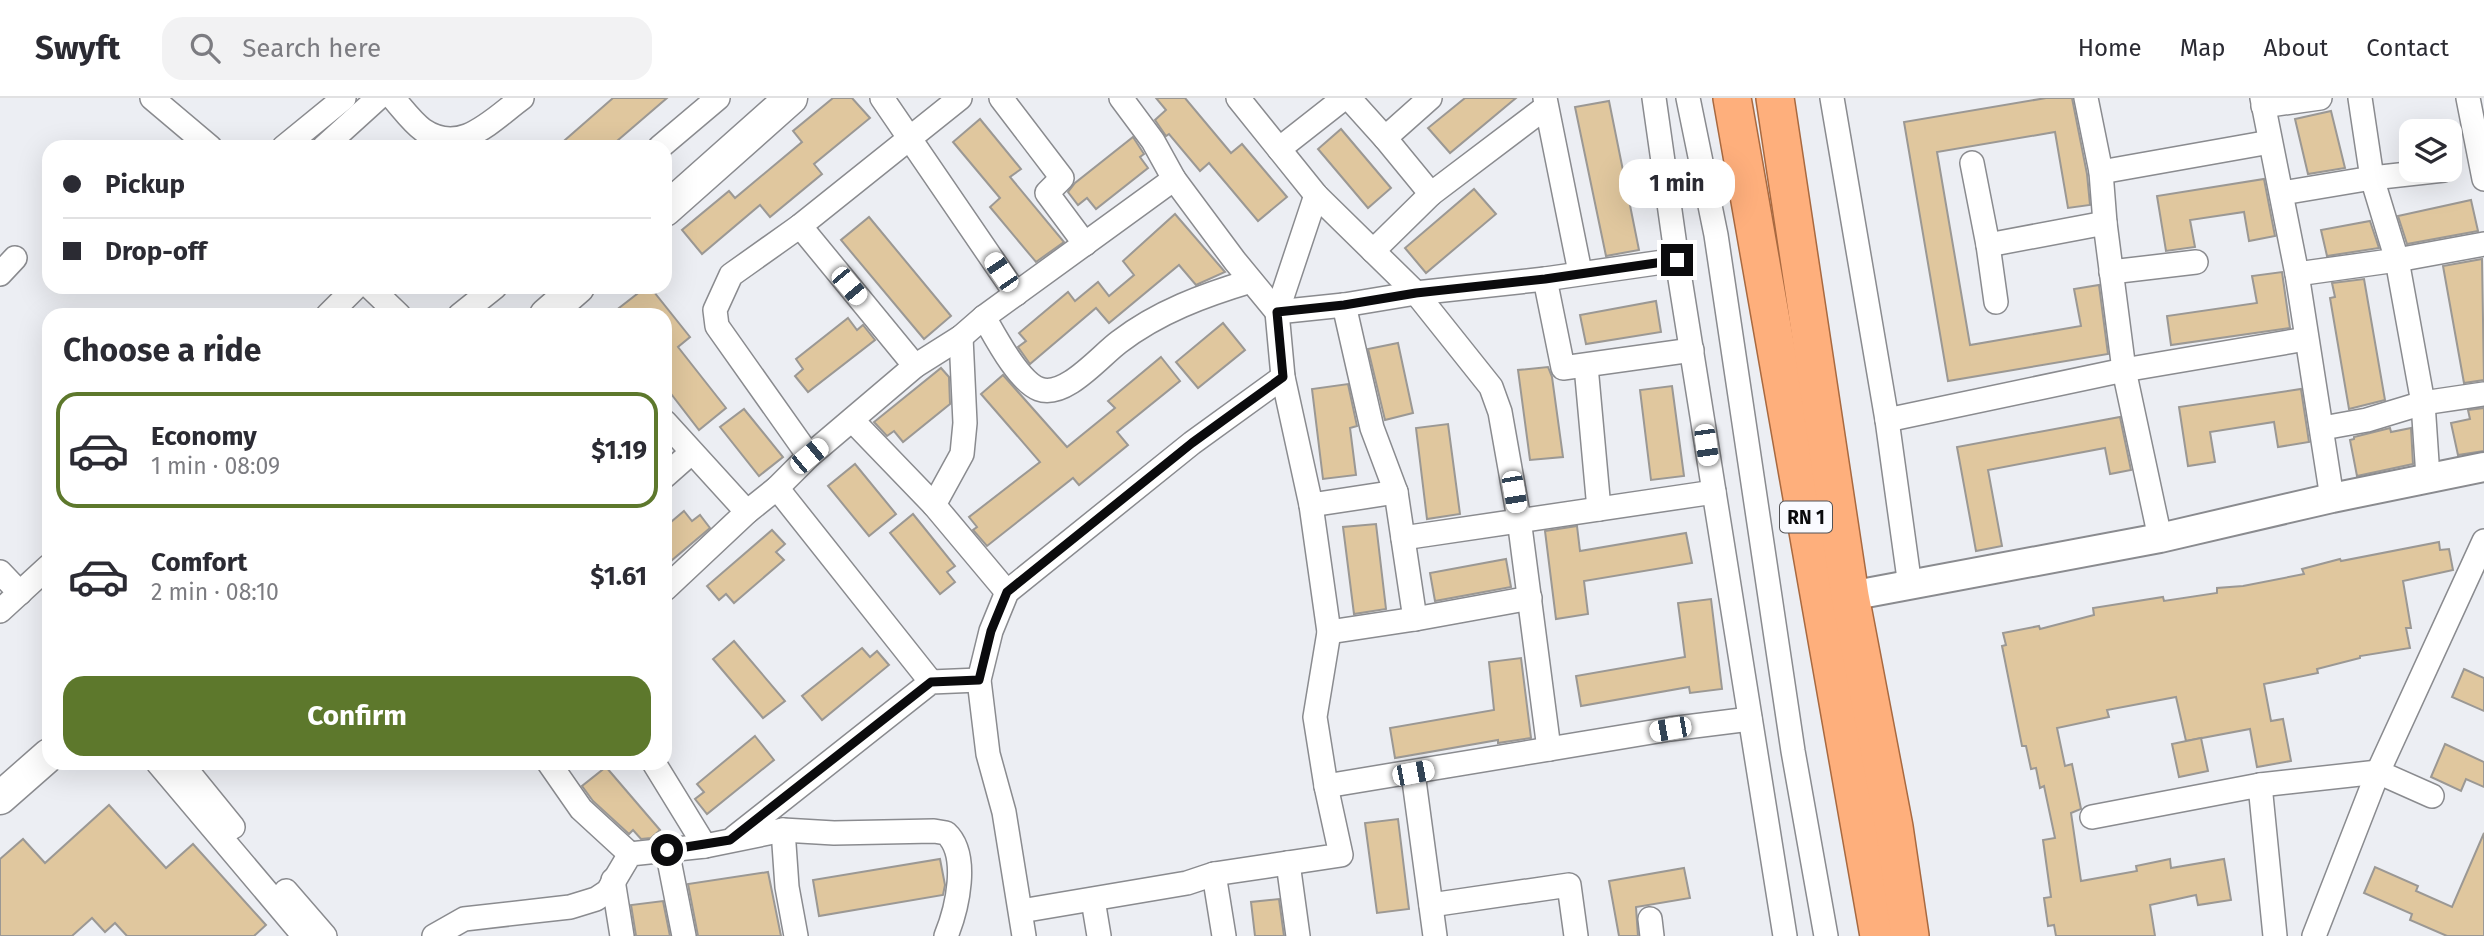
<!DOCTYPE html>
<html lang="en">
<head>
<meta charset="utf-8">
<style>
  body { margin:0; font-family:"Fira Sans",sans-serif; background:#f2f2f3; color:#2b2b33; height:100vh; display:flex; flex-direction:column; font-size:26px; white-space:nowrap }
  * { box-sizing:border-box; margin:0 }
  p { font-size:23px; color:#7c7c81 }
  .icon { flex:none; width:38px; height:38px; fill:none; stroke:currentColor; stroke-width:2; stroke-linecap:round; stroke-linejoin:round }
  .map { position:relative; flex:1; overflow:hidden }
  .drawer { position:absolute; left:42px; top:210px; width:630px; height:462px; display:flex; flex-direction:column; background:#fff; border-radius:21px; box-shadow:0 7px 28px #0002 }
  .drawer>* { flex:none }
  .banner { position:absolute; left:42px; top:42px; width:630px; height:154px; border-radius:21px; box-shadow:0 7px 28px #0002; display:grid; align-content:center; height:154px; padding:0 21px; background:#fff }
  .buttons { position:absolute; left:2399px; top:21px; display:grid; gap:14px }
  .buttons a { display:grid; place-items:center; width:63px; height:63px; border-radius:14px; background:#fff; box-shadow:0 7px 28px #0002; font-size:35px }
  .end { position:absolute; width:32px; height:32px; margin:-16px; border:9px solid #0b0b0d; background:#fff; box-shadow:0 0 0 4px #fff }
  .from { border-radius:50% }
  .bubble { position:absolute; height:49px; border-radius:21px; background:#fff; box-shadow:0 7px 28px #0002; font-size:23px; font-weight:700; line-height:49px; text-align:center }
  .car { position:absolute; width:21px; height:42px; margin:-21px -10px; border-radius:9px; box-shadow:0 0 5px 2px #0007; background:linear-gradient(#fff 24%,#345 0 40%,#fff 0 76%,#345 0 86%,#fff 0) }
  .banner b { display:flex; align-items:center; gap:24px; height:66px; font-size:26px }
  .banner b+b { border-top:2px solid #e1e1e2 }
  .banner i { width:18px; height:18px; background:#2b2b33 }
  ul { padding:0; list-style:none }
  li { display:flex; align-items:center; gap:21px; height:116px; margin:0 14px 10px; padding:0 7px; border:4px solid transparent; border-radius:21px }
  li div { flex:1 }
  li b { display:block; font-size:26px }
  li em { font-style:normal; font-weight:700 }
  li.active { border-color:#5d782c }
  li>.icon { width:63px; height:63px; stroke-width:1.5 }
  h2 { padding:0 21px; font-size:32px; line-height:84px }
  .action { display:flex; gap:14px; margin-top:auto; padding:14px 21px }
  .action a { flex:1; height:80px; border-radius:21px; background:#5d782c; color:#fff; font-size:28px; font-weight:700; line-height:80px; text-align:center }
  header { display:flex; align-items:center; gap:42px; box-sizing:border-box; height:98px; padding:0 35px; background:#fff; border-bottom:2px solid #e1e1e2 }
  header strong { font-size:33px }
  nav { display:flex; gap:38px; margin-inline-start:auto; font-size:24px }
  .search { width:490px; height:63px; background:#f2f2f3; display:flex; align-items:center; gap:18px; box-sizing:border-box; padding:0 24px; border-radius:21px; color:#7c7c81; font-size:26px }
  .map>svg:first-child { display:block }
  .building { fill:#e0c79e; stroke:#9b9894; stroke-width:2 }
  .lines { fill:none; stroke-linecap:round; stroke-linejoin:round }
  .minor-casing { stroke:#8a8b8f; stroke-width:26 }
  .tertiary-casing { stroke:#8a8b8f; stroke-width:32 }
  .secondary-casing { stroke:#8a8b8f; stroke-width:35 }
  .trunk-casing { stroke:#a86940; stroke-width:40 }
  .minor { stroke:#fff; stroke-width:23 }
  .tertiary { stroke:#fff; stroke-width:28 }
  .secondary { stroke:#fff; stroke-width:32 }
  .trunk { stroke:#feaf7c; stroke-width:37 }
  .route { stroke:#0b0b0d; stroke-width:9 }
  .labels { text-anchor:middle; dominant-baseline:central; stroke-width:5; stroke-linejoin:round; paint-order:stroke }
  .shield { fill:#fafbff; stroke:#535356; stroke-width:2 }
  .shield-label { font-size:19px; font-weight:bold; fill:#0b0b0d }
</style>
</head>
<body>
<header>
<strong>Swyft</strong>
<div class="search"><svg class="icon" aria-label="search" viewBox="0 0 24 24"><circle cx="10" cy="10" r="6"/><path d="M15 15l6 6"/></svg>Search here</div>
<nav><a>Home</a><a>Map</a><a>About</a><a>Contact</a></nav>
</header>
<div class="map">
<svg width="2484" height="838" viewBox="0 0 2484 838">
  <rect width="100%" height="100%" fill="#eceef3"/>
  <g class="building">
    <path d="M613,0H667L610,49H557Z"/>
    <path d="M833,0H852L870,20L814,66L822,76L770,119L760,107L702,156L682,132L729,93L735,100L802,44L793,33Z"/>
    <path d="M1156,0H1185L1231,55L1242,46L1287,99L1258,123L1209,65L1200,73L1169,36L1166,38L1155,22L1166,12Z"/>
    <path d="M1465,0H1516L1450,55L1428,30Z"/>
    <path d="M2046,0H2072L2087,76L2090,107L2068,110L2055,34L1937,54L1970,247L2081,228L2074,191L2099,187L2108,256L1948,283L1904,24Z"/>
    <path d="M1609,3L1639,152L1606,158L1575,9Z"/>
    <path d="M2331,13L2345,70L2308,76L2295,21Z"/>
    <path d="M980,21L1021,71L1010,79L1064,144L1036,164L990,109L1000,100L953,44Z"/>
    <path d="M1341,31L1391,90L1368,110L1318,51Z"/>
    <path d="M1133,39L1144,56L1140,59L1148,70L1096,111L1087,100L1078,107L1068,94L1075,85Z"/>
    <path d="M2264,81L2275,138L2249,143L2244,114L2190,122L2195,149L2166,153L2157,98Z"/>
    <path d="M1474,91L1496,116L1426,175L1405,150Z"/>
    <path d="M2471,102L2478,133L2407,146L2398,118Z"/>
    <path d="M1175,116L1225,174L1196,187L1179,167L1109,225L1096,210L1030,266L1018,249L1026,243L1019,235L1068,194L1075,203L1098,184L1109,198L1134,177L1123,163Z"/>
    <path d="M869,119L951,218L924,241L841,142Z"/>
    <path d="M2370,123L2379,150L2327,158L2321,132Z"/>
    <path d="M2482,161L2484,282L2464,285L2443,168Z"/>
    <path d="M2282,174L2290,230L2171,247L2167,218L2257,205L2252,178Z"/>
    <path d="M2364,181L2385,302L2349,311L2330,200L2335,199L2332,185Z"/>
    <path d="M646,189H650L690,239L678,249L726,310L699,332L665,288V217H610Z"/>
    <path d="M1656,203L1661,234L1586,246L1580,217Z"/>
    <path d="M848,220L857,232L863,227L875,242L808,294L795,278L803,271L796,261Z"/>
    <path d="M1223,225L1245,252L1198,290L1176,264Z"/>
    <path d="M1398,245L1413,315L1385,322L1368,251Z"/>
    <path d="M1161,259L1180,283L1117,334L1128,347L1079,387L1073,380L987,448L973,432L977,429L969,419L1040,364L981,296L1003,277L1067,349L1115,310L1108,303Z"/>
    <path d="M1548,269L1552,279L1563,359L1530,362L1518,272Z"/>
    <path d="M941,270L949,279L950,306L903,344L894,333L887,338L874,324Z"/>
    <path d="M1348,286L1357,328L1350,330L1356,377L1323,381L1312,291Z"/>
    <path d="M1672,288L1684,378L1651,382L1640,292Z"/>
    <path d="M2301,291L2309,344L2278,349L2274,324L2210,334L2215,364L2188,368L2179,309Z"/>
    <path d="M2484,310V353L2458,357L2451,325L2470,321L2468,312Z"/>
    <path d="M744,311L783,359L759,378L720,329Z"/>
    <path d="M2120,319L2131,372L2110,376L2105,350L1988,372L2002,448L1976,453L1957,349Z"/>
    <path d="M1448,326L1460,416L1427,421L1416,330Z"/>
    <path d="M2390,330L2391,334L2411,330L2413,366L2357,378L2350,342L2354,341V339Z"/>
    <path d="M855,366L896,416L869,438L828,388Z"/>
    <path d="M684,413L692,423L700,417L710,430L665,468V429Z"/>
    <path d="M913,416L955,468L947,474L955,484L940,496L890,435Z"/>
    <path d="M1376,426L1386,511L1354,516L1343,429Z"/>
    <path d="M1577,428L1580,453L1686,435L1692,465L1584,483L1588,516L1556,521L1545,433Z"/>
    <path d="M772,432L785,446L776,454L784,462L734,505L726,496L719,502L707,488Z"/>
    <path d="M2439,444L2440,452L2449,451L2453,472L2403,483L2411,530H2406L2410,550L2360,558V560L2317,571L2318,575L2264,586L2271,623L2283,621L2291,663L2257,669L2250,631L2186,643L2176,599L2107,612L2109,619L2057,630L2065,668L2072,666L2081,711L2071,715L2081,783L2137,773L2136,768L2170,761L2171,770L2224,761L2231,802L2198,807L2196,797L2150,807L2155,838H2056L2054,827L2048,828L2044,800L2051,799L2043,742L2055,740L2044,688L2040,690L2036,670L2031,671L2026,648H2022L2002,548L2006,547L2003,535L2039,528L2040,531L2094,517L2093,510L2163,499L2164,503L2217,495V490L2243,488L2304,476L2302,471L2340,461L2341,463Z"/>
    <path d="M1506,461L1511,489L1435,503L1430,475Z"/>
    <path d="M1711,501L1722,591L1690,595L1689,589L1581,608L1576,578L1685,559L1678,505Z"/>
    <path d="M734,543L785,603L763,620L713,561Z"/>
    <path d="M862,550L870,559L877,553L889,567L822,622L802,598Z"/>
    <path d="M1521,560L1531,640L1498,645V642L1395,660L1390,630L1494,612L1489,564Z"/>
    <path d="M2464,571L2484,580V613L2452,599Z"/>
    <path d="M755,638L774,662L707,716L695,701L704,694L697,686Z"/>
    <path d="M2201,640L2208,673L2179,679L2172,646Z"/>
    <path d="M2445,646L2484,664V689L2466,681L2461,693L2431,679Z"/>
    <path d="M606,669L660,732L651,740L641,741L633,732L629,736L593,703L582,688Z"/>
    <path d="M109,707L166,770L193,746L266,827L254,838H127L115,825L105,834L92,820L72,838H0V761L23,741L45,765Z"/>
    <path d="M1398,721L1409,811L1377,815L1365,725Z"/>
    <path d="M2484,735V838H2447L2410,822L2412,816L2364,795L2375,769L2418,788L2416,793L2452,809Z"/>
    <path d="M940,761L945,787L943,797L819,818L813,782Z"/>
    <path d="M1684,770L1690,800L1636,809L1638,838H1619L1609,783Z"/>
    <path d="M768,774L781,838H698L688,786Z"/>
    <path d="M1279,801L1284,838H1255L1251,804Z"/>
    <path d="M663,803L670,838H636L631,807Z"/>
  </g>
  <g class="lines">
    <defs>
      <g id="minor">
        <path d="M152,0L210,49"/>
        <path d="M393,0C402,10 412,24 423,32C461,58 492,22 522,0"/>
        <path d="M882,0L1016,196"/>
        <path d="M1001,0L1062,80L1047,95L1085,146"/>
        <path d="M1121,0L1153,43L1174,81L1235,163L1277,214L1344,207L1416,195L1545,181L1677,162"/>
        <path d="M1238,0L1316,97L1416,195L1491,289L1500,314L1519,421L1549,651"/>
        <path d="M1349,0L1385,40L1431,96"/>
        <path d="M1545,0L1580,174"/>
        <path d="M1654,0L1677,162L1785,838"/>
        <path d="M1688,0L1716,137L1793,653L1826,838"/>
        <path d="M1832,0L1887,322L1910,488"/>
        <path d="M2086,0L2101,74L2105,125L2124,272L2160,440"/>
        <path d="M2262,0L2297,176L2332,400"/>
        <path d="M2360,0L2372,80L2397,162L2423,305L2428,379"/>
        <path d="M2468,0L2484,81"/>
        <path d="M2263,8L2320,0"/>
        <path d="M1385,40L1430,0"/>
        <path d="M284,49L344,0"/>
        <path d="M324,49L378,0"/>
        <path d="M660,49L718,0"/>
        <path d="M1279,51L1344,0"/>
        <path d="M1972,65L1988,147L1996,204"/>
        <path d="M2101,74L2270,44"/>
        <path d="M2282,95L2372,80L2444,72"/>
        <path d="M800,128L915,268"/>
        <path d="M1988,147L2105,125"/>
        <path d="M1373,153L1431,96L1546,9"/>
        <path d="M2111,174L2196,164"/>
        <path d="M0,176L15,160"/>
        <path d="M2297,176L2397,162L2484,146"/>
        <path d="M1545,181L1563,270L1692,252"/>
        <path d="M370,189L399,217"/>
        <path d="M1344,207L1372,330L1396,394L1415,521"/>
        <path d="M328,217L356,189"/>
        <path d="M460,217L495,189"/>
        <path d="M984,219C995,238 1018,283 1039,291C1065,301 1100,258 1119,244C1158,214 1204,197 1251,183"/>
        <path d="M1586,268L1599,411"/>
        <path d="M852,322L934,407L1007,494"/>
        <path d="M1887,322L2124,272L2306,241"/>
        <path d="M665,324L747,414"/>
        <path d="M2323,330L2367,322L2423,305L2484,296"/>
        <path d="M809,358L717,228L715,212L731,177L800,128L960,0"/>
        <path d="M665,378L691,355"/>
        <path d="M777,390L931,584"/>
        <path d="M934,407L962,356L965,325L961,239"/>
        <path d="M1311,407L1396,394"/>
        <path d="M1403,440L1714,394"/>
        <path d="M0,474L20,495"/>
        <path d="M665,491L747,414L777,390L809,358L915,268L961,239L984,219L1174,81"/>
        <path d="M0,513L49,468"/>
        <path d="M1329,534L1415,521L1530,500"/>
        <path d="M158,665L304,838"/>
        <path d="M181,665L233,729"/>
        <path d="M549,665L581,711L630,756"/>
        <path d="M654,665L705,748"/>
        <path d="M1413,675L1435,838"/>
        <path d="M2260,687L2378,674L2432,698"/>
        <path d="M1326,688L1670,631L1750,621"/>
        <path d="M2092,719L2260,687L2275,838"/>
        <path d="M783,732L787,789L796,838"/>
        <path d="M735,739L931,584L979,582"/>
        <path d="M667,752L684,838"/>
        <path d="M1288,765L1298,838"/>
        <path d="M1214,776L1224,838"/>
        <path d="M613,782L622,838"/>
        <path d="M286,793L325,838"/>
        <path d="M1093,802L1099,838"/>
        <path d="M1431,807L1569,787L1576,838"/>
        <path d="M1021,813L1187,785L1214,776L1341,757L1326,688L1315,619L1329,534L1311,407L1283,279L1277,214L1316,97"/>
        <path d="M1650,821L1652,838"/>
        <path d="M434,838L464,821L570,809L596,801L608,793L630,756L705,748L783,732L834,735L934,733L946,735C970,757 957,811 946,838"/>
        <path d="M1024,838L1004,714L988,656L979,582L991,533L1007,494L1192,345L1283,279"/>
        <path d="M2314,838L2378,674L2484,443"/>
      </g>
      <path id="tertiary" d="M1850,498L2160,440L2332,400L2484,369"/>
      <g id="secondary">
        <path d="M665,112L791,0"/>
        <path d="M546,217L578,189"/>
        <path d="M0,700L49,657"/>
      </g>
      <g id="trunk">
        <path d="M1732,0L1879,838"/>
        <path d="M1775,0L1850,498L1894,729L1910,838"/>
      </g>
    </defs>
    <use href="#minor" class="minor-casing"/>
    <use href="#tertiary" class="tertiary-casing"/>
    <use href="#secondary" class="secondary-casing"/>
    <use href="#trunk" class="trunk-casing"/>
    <use href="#minor" class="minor"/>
    <use href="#tertiary" class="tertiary"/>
    <use href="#secondary" class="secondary"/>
    <use href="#trunk" class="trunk"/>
  </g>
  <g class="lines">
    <path class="route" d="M667,752L730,742L931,584L979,582L991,533L1007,494L1192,345L1283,279L1277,214L1344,207L1416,195L1545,181L1677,162"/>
  </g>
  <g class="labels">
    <rect class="shield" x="1780" y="403.5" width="52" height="31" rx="5"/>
    <g class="shield-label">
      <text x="1806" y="419">RN 1</text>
    </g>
  </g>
</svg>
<div class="buttons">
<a><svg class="icon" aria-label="layers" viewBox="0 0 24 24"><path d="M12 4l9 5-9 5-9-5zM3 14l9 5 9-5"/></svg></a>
</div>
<i class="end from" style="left:667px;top:752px"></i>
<i class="end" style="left:1677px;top:162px"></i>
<div class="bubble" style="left:1619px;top:61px;width:116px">1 min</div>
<i class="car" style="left:1001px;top:174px;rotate:326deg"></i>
<i class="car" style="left:849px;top:188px;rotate:140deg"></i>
<i class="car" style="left:1706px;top:347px;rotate:172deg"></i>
<i class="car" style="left:809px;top:358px;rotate:50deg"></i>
<i class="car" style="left:1514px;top:394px;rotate:170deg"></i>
<i class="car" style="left:1670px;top:631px;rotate:260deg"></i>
<i class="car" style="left:1413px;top:675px;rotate:79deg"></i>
<div class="banner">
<b><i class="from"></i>Pickup</b>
<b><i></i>Drop-off</b>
</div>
<section class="drawer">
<h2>Choose a ride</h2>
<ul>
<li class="active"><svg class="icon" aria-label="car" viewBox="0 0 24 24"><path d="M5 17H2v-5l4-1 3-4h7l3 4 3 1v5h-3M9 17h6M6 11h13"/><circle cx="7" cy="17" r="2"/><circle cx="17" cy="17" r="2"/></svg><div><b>Economy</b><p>1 min · 08:09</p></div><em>$1.19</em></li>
<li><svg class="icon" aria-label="car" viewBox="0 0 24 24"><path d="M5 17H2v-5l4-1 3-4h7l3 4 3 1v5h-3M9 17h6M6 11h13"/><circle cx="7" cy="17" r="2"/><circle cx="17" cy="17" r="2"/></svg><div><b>Comfort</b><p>2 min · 08:10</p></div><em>$1.61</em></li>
</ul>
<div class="action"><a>Confirm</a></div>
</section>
</div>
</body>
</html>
